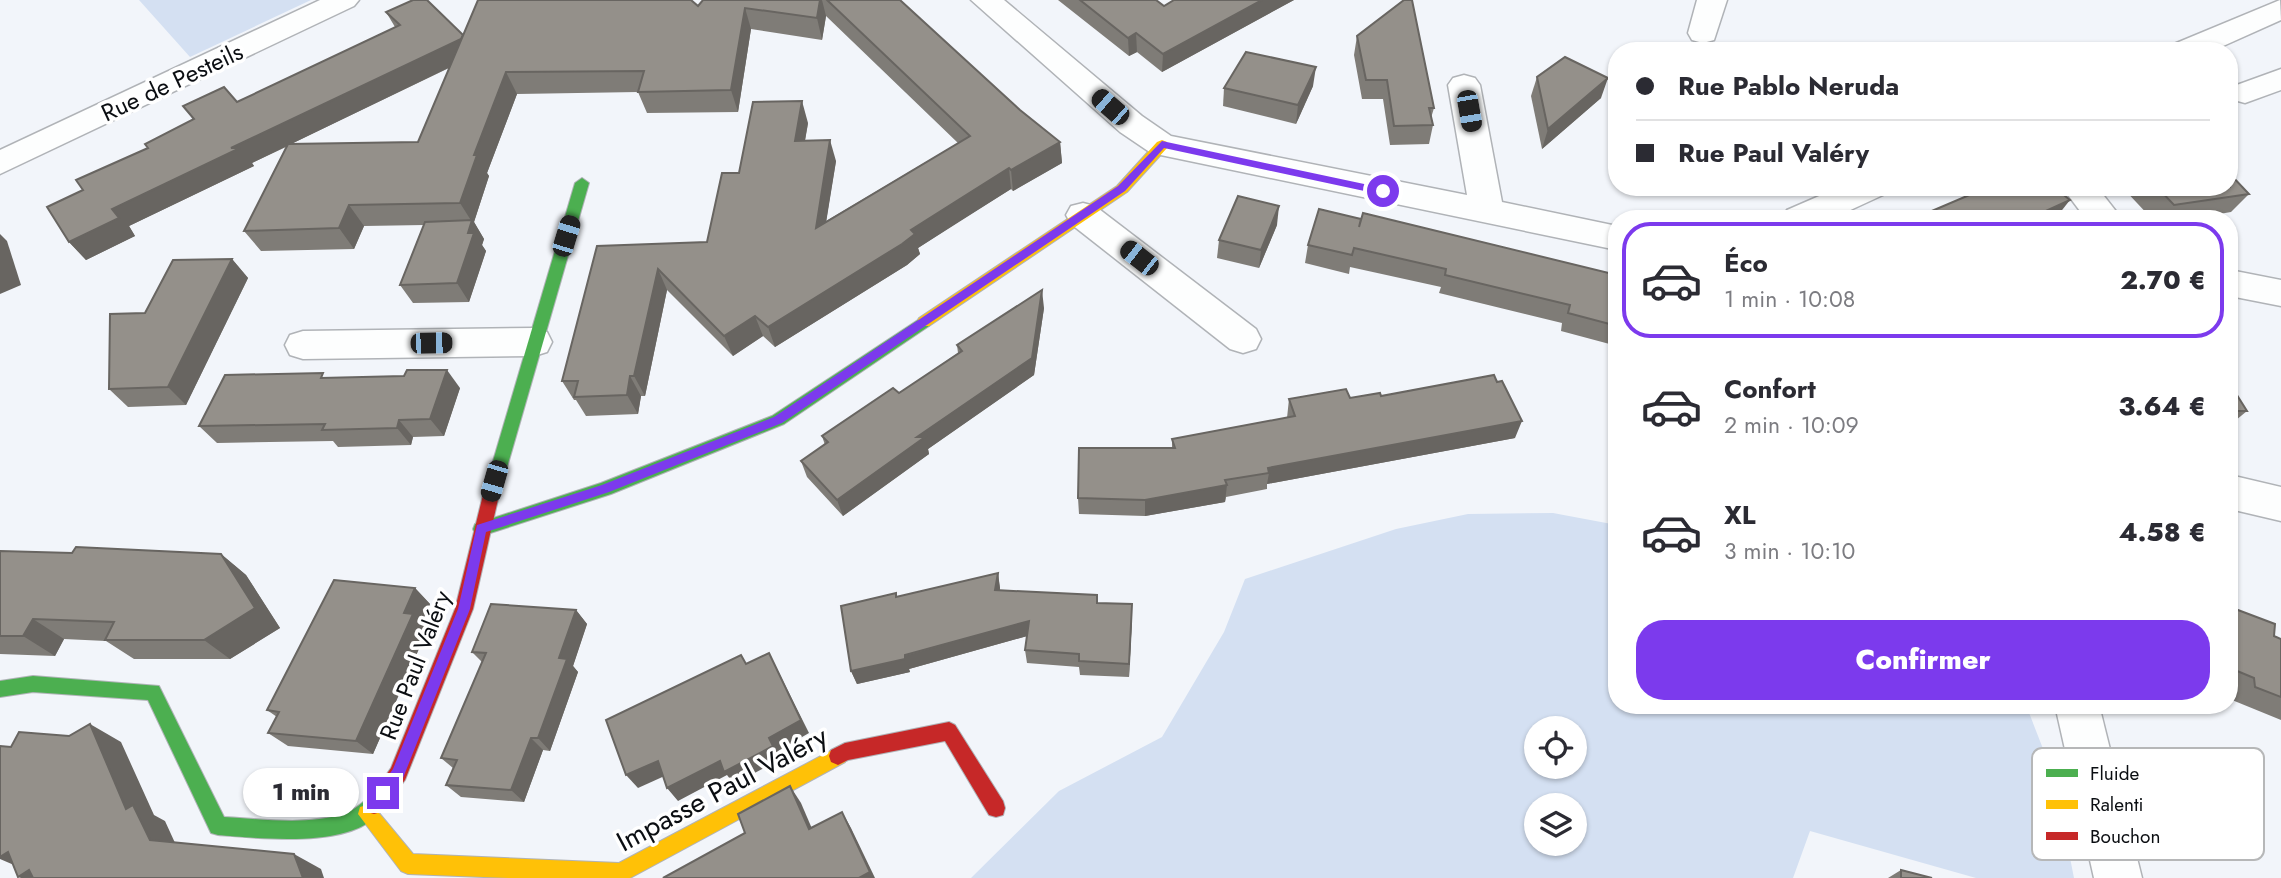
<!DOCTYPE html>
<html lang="fr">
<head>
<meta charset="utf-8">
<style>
  body { margin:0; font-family:Jost,sans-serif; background:#f7f7f7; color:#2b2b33; height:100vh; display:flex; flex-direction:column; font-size:26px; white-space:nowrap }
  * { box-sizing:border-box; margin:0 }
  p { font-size:23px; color:#7c7c81 }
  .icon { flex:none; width:38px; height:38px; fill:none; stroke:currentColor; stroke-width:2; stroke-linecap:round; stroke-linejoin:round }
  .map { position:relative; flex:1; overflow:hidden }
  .side { position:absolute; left:1608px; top:210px; width:630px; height:504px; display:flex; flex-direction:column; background:#fff; border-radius:28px; box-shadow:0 2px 5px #0004 }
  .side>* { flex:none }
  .banner { position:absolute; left:1608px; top:42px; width:630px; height:154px; border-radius:28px; box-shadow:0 2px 5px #0004; display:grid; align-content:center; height:154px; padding:0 28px; background:#fff }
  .controls { position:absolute; left:1524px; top:716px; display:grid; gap:14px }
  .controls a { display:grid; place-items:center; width:63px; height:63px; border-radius:50%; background:#fff; box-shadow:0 2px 5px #0004; font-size:35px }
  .end { position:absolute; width:32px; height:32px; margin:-16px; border:9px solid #7c3aed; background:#fff; box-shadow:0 0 0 4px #fff }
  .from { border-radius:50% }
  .bubble { position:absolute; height:49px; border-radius:24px; background:#fff; box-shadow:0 2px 5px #0004; font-size:23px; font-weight:800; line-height:49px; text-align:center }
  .car { position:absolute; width:21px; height:42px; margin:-21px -10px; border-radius:9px; box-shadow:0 0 5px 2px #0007; background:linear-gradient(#222 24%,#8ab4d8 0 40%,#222 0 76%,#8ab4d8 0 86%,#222 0) }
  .banner b { display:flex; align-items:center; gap:24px; height:66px; font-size:26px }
  .banner b+b { border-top:2px solid #e1e1e2 }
  .banner i { width:18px; height:18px; background:#2b2b33 }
  ul { padding:12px 0 0; list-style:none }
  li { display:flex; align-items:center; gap:21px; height:116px; margin:0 14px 10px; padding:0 14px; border:4px solid transparent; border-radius:28px }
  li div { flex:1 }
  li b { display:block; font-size:26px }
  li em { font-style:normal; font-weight:800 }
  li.on { border-color:#7c3aed }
  li>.icon { width:63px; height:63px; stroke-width:1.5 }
  .button { display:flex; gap:14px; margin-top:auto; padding:14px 28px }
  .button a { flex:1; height:80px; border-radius:28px; background:#7c3aed; color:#fff; font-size:28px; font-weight:800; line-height:80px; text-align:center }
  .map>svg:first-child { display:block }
  .green { fill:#d4e0f2; fill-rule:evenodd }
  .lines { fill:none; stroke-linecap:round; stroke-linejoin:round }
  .street-casing { stroke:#b0b3b7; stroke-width:3 }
  .fast-casing { stroke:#b0b3b7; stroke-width:2 }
  .slow-casing { stroke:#b0b3b7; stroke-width:2 }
  .jam-casing { stroke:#b0b3b7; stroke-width:2 }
  .street { fill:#fdfefe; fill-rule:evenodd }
  .fast { fill:#4caf50; fill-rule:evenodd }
  .slow { fill:#ffc107; fill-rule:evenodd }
  .jam { fill:#c62828; fill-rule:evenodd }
  .wall { fill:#7f7c77; fill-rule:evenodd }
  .shaded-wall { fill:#686561 }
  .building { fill:#94908a; stroke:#686561; stroke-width:2 }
  .route { fill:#7c3aed }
  .labels { text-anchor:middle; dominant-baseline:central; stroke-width:7; stroke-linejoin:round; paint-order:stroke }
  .street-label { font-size:24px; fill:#0b0e12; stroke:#fff }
  .near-street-label { font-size:28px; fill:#0b0e12; stroke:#fff }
  .key { fill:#fff; stroke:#b6b7b8; stroke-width:2 }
  .key-label { font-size:19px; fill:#0b0e12 }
</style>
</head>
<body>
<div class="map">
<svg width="2281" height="878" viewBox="0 0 2281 878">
  <rect width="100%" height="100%" fill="#f2f5fa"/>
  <g class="green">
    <path d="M139,0H311L190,57Z"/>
    <path d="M1553,513L1617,525V705H2026L2054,777L2074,878H1976L1810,831L1793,878H971L1059,791L1162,737L1224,632L1245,579L1396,529L1468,514ZM1536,728H1575V766H1536ZM1536,805H1575V844H1536Z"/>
  </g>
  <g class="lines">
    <defs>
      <g id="street">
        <path d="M320,0H359L354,6L0,174V150Z"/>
        <path d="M971,0H1004L1142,116L1171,136L1467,195L1448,85L1453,78L1464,75L1475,78L1480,85L1502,202L1617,226V250L1151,153L1120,132Z"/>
        <path d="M1697,0H1727L1714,40L1703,43L1692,40L1688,33Z"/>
        <path d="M2280,0L2281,20L2212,51H2170L2174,44Z"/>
        <path d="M2281,69V90L2245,103L2234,100L2230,93L2234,86Z"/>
        <path d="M1840,187H1887L1883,195L1831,219H1782L1787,210Z"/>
        <path d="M2062,187H2097L2122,219H2086Z"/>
        <path d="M1083,203L1095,206L1256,329L1261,339L1256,349L1243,353L1230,349L1071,224L1066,215L1071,206Z"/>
        <path d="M2230,270L2281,280V306L2230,296Z"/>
        <path d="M534,328L547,332L552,342L547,352L534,356L303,359L290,355L285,345L290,335L303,331Z"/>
        <path d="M2230,475L2281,487V521L2230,509Z"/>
        <path d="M2055,705H2099L2142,878H2094Z"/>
      </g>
      <g id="fast">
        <path d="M582,178L589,183L499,495L497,500L491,502L485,500L483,495L575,183Z"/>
        <path d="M924,316L931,322L929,326L784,424L611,494L481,536L475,534L473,529L475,524L601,483L772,416Z"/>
        <path d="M33,676L159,686L224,817C263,819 308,826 346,813C357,809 363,800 374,796L381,798L383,805C364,851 258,838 218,835L211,833L148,700L33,692L0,697V681Z"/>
      </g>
      <g id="slow">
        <path d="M1162,140L1167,142V148L1127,192L929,326H919L917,322L919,318L1117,186L1157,142Z"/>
        <path d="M838,747L845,750L847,756L845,762L630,878H509L408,874L401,871L358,814L360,807L367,805L374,807L413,854L619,863Z"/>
      </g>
      <g id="jam">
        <path d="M491,488L497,490L499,495L473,609L405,780L381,812L374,814L367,812L365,805L391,768L455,609L483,495L485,490Z"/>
        <path d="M949,722L955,725L1003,801L1005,808L1003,815L996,817L989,815L945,741L848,760L838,765L831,762L829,756L831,750L845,743Z"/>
      </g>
    </defs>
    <use href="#street" class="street-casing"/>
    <use href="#fast" class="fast-casing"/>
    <use href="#slow" class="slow-casing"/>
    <use href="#jam" class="jam-casing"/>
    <use href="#street" class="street"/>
    <use href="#fast" class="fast"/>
    <use href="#slow" class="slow"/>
    <use href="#jam" class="jam"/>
  </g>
  <g class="wall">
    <path d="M703,0H900L1020,110L1060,142L1062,163L1013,191L1011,189L958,222L918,248L920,254L907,265L775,347L763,336L733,356L667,290L645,396H641L638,414L586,416L576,400H574L562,381L597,246L707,242L739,173L808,123L805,141L836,161L826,221L958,143L826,16L822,40L751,29L738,112L647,113L638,92L517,94L487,173L489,176L474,222L484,239L482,245L486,251L469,302L413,303L400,285L424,225L364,226L354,249L261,251L244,231L288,146L252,163L254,166L129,226L135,236L86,260L69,242L83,190L194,120L183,106L237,102L395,27L386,12L463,35L698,6ZM449,68L418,142L291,144Z"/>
    <path d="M1058,0H1156L1164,6L1174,0H1294L1162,72L1137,52L1129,56Z"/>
    <path d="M1357,36L1434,108L1431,118L1433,125L1429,144L1390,145L1383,99H1362L1354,55Z"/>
    <path d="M1537,77L1601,98L1542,149L1531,96Z"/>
    <path d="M1313,86L1296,124L1223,106L1224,88Z"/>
    <path d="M2122,187H2230L2249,194L2231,212L2190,219H2152Z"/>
    <path d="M1361,219L1617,275V346L1561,331L1562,323L1439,293L1441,287L1350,267L1349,274L1305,263L1308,245Z"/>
    <path d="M1277,225L1259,268L1217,258L1219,240Z"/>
    <path d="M232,259L248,278L186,405L128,407L109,389L145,313Z"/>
    <path d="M1044,308L1034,375L928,449L929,454L843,516L807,477L801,461L825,445L822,436L899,393L958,353L957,345Z"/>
    <path d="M328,378L460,388L444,436L413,437L411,445L338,447L333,441L217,443L199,426Z"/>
    <path d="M2230,384L2247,411L2230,425Z"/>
    <path d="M1381,396L1515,438L1267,484V489L1226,497L1225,502L1145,516L1079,514L1078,498L1172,448V439L1287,418L1289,399L1350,398Z"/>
    <path d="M0,551L72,553L221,554L246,575L280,628L230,659H134L106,641L64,639L55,656L0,654Z"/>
    <path d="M998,573L1000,590L1097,603L1132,618L1129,677L1080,675L1079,667L1027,663L1025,650L1027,636L909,669L910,672L857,684L851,671Z"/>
    <path d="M415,588L430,604L422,622L428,628L373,754L288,746L268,733L277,717L267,710Z"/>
    <path d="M2230,607L2274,636L2281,639V720L2232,700L2231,692L2230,691Z"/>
    <path d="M576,610L587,624L573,666L578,672L550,751L543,750L524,802L461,797L446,785L453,768L441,758L482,662L472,652Z"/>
    <path d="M1901,870L1932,878H1888Z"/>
  </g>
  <g class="shaded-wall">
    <path d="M820,0H822L826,16L822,40L817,18Z"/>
    <path d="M1262,0H1294L1162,72L1163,54Z"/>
    <path d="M745,8L751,29L738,112L731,90Z"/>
    <path d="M1136,33L1137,52L1129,56L1128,38Z"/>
    <path d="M465,37L475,55L252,163L254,166L129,226L135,236L86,260L69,242L112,209L231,148Z"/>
    <path d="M1316,67L1313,86L1296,124L1298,105Z"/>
    <path d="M506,72L517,94L487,173L489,176L474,222L484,239L482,245L486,251L469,302L457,283L468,233L472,222L460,203L474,155Z"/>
    <path d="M1608,78L1601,98L1542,149L1548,129Z"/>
    <path d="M802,101L808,123L801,162L795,141Z"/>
    <path d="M830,140L836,161L822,248L816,228Z"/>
    <path d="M1060,142L1062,163L1013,191L1011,170Z"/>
    <path d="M1009,168L1011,189L918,248L920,254L907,265L775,347L768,327L911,230Z"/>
    <path d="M2070,200L2055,219H2034L2037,215Z"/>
    <path d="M349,205L364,226L354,249L339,228Z"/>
    <path d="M1279,206L1277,225L1259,268L1261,250Z"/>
    <path d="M0,234L7,241L21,285L0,294Z"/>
    <path d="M232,259L248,278L186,405L168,387Z"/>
    <path d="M658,269L667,290L645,396L634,376Z"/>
    <path d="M1042,290L1044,308L1034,375L928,449L929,454L843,516L837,500L917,437Z"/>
    <path d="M755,316L763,336L733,356L724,336Z"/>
    <path d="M447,370L460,388L444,436L430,419Z"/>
    <path d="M630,376L641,396L638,414L627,395Z"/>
    <path d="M399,420L413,437L411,445L397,428Z"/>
    <path d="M1522,421L1515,438L1267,484L1269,473L1268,468Z"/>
    <path d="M1227,485L1225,502L1145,516V500Z"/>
    <path d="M221,554L246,575L280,628L230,659L204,640Z"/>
    <path d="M998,573L1000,588L998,604L995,590Z"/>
    <path d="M415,588L430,604L422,622L428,628L373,754L356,741L404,613Z"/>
    <path d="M1132,604V618L1129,677V664Z"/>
    <path d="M576,610L587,624L573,666L578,672L550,751L538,738L559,658Z"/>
    <path d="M33,619L64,639L55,656L23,636Z"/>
    <path d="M1029,621L1031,635L909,669L910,672L857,684L851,671Z"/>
    <path d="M769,653L809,733L778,751L781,759L734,784L727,775L678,801L667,788L720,761L769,738Z"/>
    <path d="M90,724L121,742L154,815L165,821L181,856L150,840L126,809Z"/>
    <path d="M531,738L543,750L524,802L511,790Z"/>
    <path d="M658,761L669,774L638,788L626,775Z"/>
    <path d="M790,786L801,803L819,845L809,829Z"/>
    <path d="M842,812L851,828L875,878H859Z"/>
    <path d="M8,852L50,878H21L18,877L28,871L0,859V857Z"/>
    <path d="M294,854L321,869L324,878H303Z"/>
  </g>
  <g class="building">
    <path d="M413,0H427L463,35L461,39L231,148H240L112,209L119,218L69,242L47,207L83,190L76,180L148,148L145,144L194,119L183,106L224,87L237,102L400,25L386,12Z"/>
    <path d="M478,0H691L698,6L703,0H820L817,18L745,8L731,90L638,92L644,71L506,72L474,155H477L460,203L349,205L339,228L244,231L288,144L418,142Z"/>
    <path d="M827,0H900L1020,110L1060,142L1011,170L1009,168L955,202L911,230L915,234L902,244L768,327L755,316L724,336L658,269L634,376H630L627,395L574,397L578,381H562L597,246L707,242L722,173H739L753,102L802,101L795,141L830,140L816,228L970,136Z"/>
    <path d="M1080,0H1156L1164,6L1174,0H1262L1163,54L1136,33L1128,38Z"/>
    <path d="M1404,0H1412L1434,108H1429L1433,125L1394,126L1387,80H1366L1357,36Z"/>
    <path d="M1246,52L1316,67L1298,105L1224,88Z"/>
    <path d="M1565,57L1608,78L1548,129L1537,77Z"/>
    <path d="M2230,174L2249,194L2174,205L2157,187H2230Z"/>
    <path d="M1988,187H2054L2070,200L2037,215L2042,219H1913Z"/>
    <path d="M1238,196L1279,206L1261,250L1219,240Z"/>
    <path d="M1319,209L1361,219L1359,227L1363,213L1617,275V326L1568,313L1570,305L1445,275L1446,269L1354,248L1352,255L1308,245Z"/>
    <path d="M472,220L468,233H474L457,283L400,285L425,222Z"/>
    <path d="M232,259L168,387L109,389L110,314L145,313L173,260Z"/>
    <path d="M1042,290L1032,358L917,437H925L837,500L801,461L828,442L822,436L893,388L899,393L962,351L957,345Z"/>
    <path d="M407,370H447L430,419L399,420L397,428L322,430L325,424L199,426L225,375L323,373L321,378L404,376Z"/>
    <path d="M1494,375L1497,382L1502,381L1522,421L1268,468L1269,473L1225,480L1227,485L1145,500L1078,498L1079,448H1175L1172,439L1295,416L1289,399L1346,389L1350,398L1380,393L1381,396Z"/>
    <path d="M2230,384L2247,411H2230Z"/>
    <path d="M76,547L221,554L255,608L204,640H105L114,622L33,619L23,636H0V551L72,553Z"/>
    <path d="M998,573L995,590L1097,595V603L1132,604L1129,664L1079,661V654L1025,650L1029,621L905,655V659L851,671L841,606L896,593V597Z"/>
    <path d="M334,580L415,588L404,613L413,614L356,741L268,733L279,712L267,710Z"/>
    <path d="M491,604L576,610L559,658L567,659L538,738H531L511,790L446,785L457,760L441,758L486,653L472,652Z"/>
    <path d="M2230,607L2275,624L2274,636L2281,639V697L2255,687L2254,678L2230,668Z"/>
    <path d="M769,653L801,720L769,738L773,746L724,772L720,761L667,788L658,761L626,775L606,720L741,655L746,664Z"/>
    <path d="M90,724L126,809L133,805L150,840L294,854L303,878H33L29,870L18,877L8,852L0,857V746L11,747L19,732L69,736Z"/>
    <path d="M790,786L809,829L842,812L870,872L859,878H663L745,833L738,814Z"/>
    <path d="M1901,870L1932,878H1901Z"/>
  </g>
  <path class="route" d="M1162,141L1383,188L1388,191L1383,195L1164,148L1125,191L782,423L609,492L486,532L470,609L403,778L388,798H378L376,793L393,769L458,609L477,525L602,485L774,417L1118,186Z"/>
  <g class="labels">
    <g class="street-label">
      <text transform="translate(172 82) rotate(-25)">Rue de Pesteils</text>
      <text transform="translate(415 665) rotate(-69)">Rue Paul Valéry</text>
    </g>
    <g class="near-street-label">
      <text transform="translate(722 789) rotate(-28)">Impasse Paul Valéry</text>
    </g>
  </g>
  <rect x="2032" y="748" width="232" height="112" rx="10" class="key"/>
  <rect x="2046" y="769" width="32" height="8" fill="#4caf50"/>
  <rect x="2046" y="800" width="32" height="9" fill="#ffc107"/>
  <rect x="2046" y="832" width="32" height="8" fill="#c62828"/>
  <g class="key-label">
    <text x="2090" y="780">Fluide</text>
    <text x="2090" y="811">Ralenti</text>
    <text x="2090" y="843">Bouchon</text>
  </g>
</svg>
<div class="controls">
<a><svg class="icon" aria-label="locate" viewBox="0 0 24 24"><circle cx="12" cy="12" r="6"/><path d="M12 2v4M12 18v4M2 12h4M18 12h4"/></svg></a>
<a><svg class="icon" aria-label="layers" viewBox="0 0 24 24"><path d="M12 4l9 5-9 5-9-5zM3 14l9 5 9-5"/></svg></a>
</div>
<i class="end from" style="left:1383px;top:191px"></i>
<i class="end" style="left:383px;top:793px"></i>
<div class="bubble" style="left:243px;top:768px;width:116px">1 min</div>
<i class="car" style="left:1110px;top:107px;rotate:311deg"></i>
<i class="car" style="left:1469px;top:111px;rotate:170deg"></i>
<i class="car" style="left:566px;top:236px;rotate:17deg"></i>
<i class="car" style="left:1139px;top:258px;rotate:308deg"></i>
<i class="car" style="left:431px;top:343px;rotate:89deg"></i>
<i class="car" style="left:494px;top:481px;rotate:196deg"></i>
<div class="banner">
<b><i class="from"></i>Rue Pablo Neruda</b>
<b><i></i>Rue Paul Valéry</b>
</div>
<section class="side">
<ul>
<li class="on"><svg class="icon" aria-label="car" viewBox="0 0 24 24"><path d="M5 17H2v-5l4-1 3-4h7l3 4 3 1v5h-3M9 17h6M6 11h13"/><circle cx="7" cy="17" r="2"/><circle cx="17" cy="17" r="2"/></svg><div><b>Éco</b><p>1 min · 10:08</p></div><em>2.70 €</em></li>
<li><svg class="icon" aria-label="car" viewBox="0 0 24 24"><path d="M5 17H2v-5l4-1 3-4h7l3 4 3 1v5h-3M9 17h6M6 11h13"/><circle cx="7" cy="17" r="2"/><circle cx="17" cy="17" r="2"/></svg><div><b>Confort</b><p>2 min · 10:09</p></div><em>3.64 €</em></li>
<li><svg class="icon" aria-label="car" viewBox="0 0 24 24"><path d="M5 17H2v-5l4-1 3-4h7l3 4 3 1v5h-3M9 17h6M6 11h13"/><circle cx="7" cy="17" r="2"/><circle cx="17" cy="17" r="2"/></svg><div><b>XL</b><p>3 min · 10:10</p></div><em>4.58 €</em></li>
</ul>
<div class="button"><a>Confirmer</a></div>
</section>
</div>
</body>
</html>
